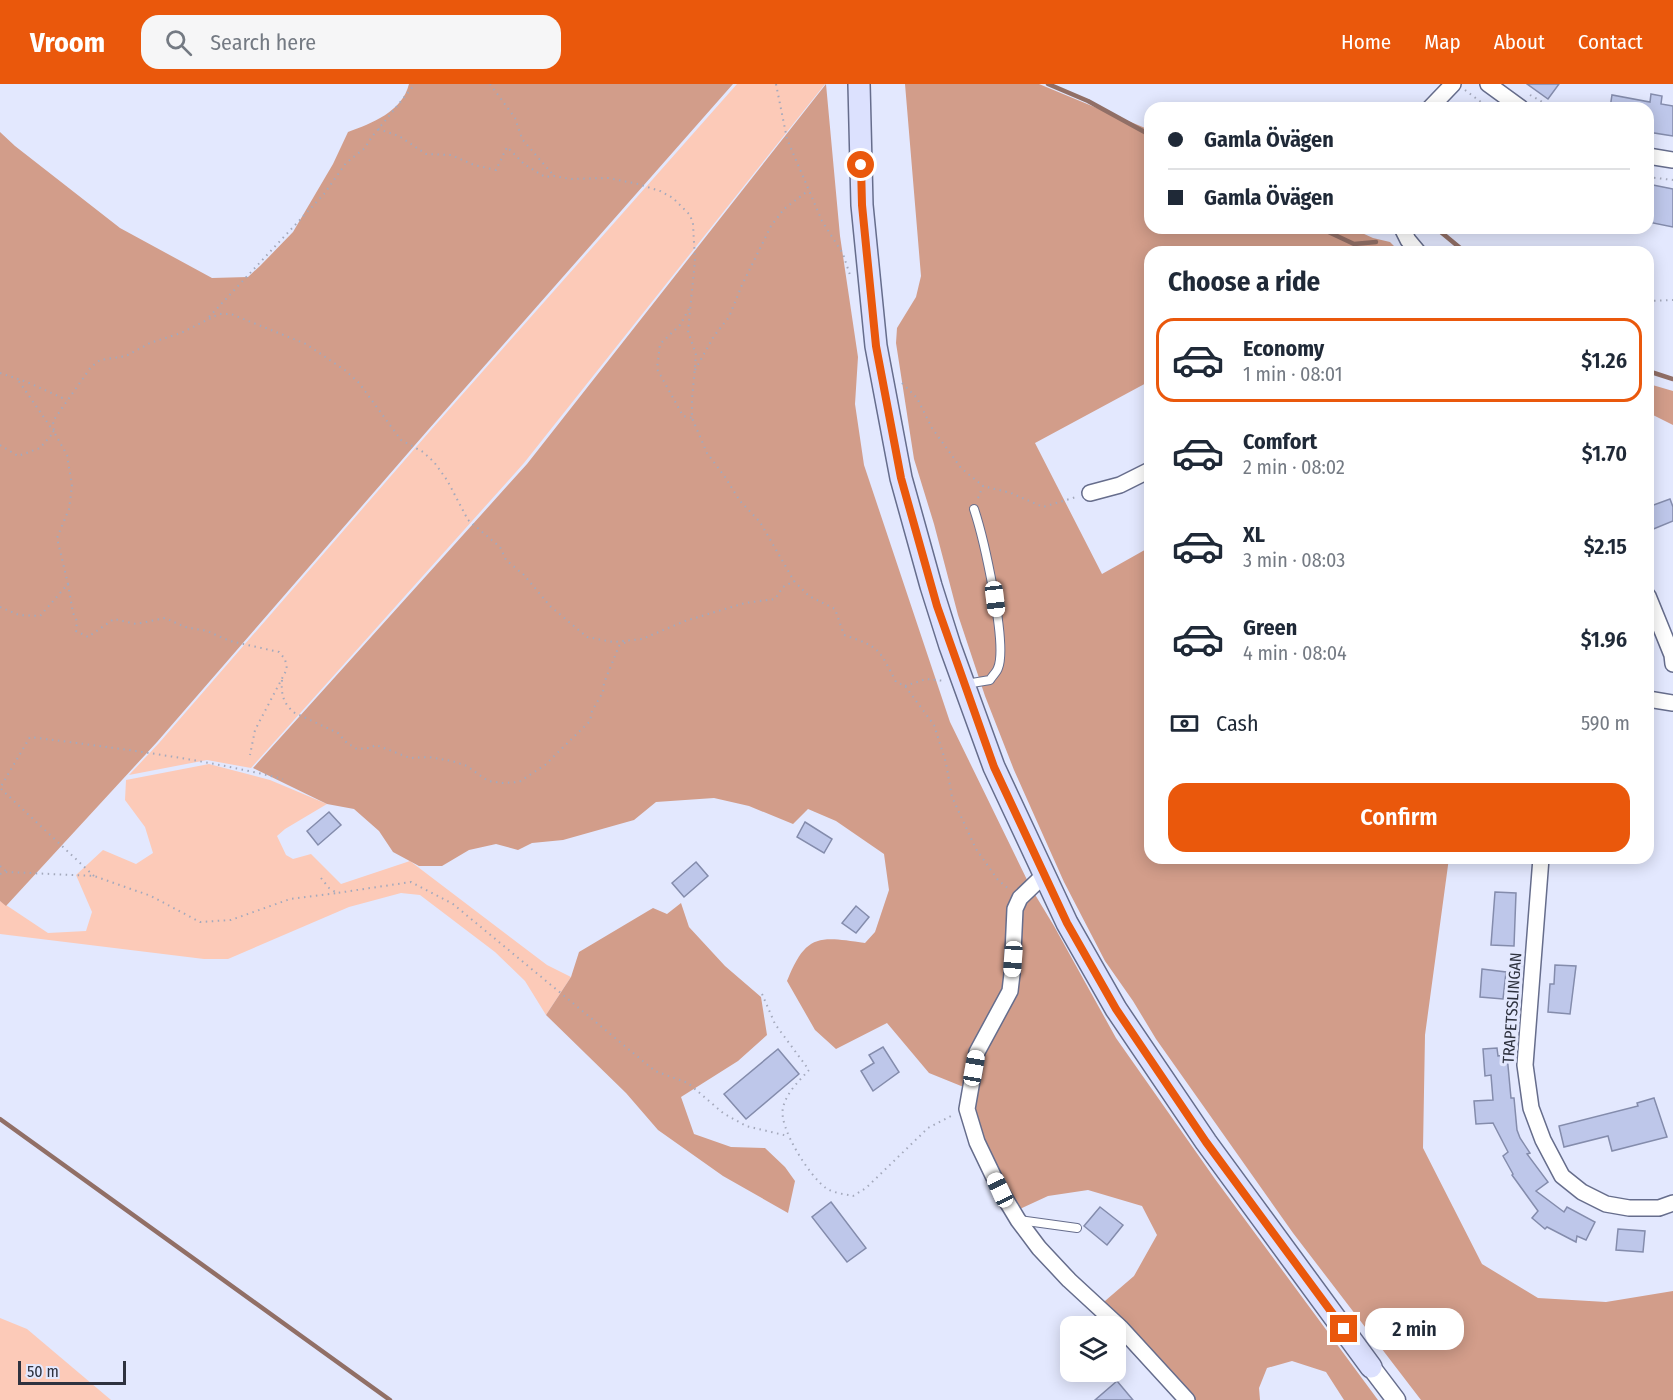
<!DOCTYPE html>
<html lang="en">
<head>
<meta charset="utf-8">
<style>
  body { margin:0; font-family:"Fira Sans Condensed",sans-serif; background:#f6f6f7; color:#1f2937; height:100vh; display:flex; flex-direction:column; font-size:22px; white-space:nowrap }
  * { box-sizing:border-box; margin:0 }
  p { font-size:20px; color:#747a83 }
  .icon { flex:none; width:33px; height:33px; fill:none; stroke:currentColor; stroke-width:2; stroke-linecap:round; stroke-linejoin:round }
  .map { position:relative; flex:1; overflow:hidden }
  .sheet { position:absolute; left:1144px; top:162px; width:510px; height:618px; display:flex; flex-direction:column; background:#fff; border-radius:18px; box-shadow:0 3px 15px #0003 }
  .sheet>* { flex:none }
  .banner { position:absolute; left:1144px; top:18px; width:510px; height:132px; border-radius:18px; box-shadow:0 3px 15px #0003; display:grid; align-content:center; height:132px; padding:0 24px; background:#fff }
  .controls { position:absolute; left:1060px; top:1232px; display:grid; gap:12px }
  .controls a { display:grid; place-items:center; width:66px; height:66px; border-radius:12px; background:#fff; box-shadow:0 3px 15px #0003; font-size:30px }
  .scale { position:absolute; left:18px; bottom:15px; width:108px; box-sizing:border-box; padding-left:6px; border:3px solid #2e323f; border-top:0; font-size:16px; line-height:21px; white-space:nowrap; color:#2e323f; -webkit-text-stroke:4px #e3e8fe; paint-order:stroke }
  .end { position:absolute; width:27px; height:27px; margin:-14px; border:8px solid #ea580c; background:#fff; box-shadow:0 0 0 3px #fff }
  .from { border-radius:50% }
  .bubble { position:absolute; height:42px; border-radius:18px; background:#fff; box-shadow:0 3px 15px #0003; font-size:20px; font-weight:600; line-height:42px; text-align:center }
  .car { position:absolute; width:18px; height:36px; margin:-18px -9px; border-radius:8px; box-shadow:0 0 4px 2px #0007; background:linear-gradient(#fff 24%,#345 0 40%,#fff 0 76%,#345 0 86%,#fff 0) }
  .banner b { display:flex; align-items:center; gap:21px; height:57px; font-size:22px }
  .banner b+b { border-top:2px solid #e0e1e3 }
  .banner i { width:15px; height:15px; background:#1f2937 }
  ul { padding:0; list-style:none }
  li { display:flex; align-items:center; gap:18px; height:84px; margin:0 12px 9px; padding:0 12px; border:3px solid transparent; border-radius:18px }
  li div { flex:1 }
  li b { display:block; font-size:22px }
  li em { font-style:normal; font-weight:600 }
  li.on { border-color:#ea580c }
  li>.icon { width:54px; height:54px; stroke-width:1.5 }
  h2 { padding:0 24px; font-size:27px; line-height:72px }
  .pay { display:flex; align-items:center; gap:15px; height:66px; padding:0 24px; font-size:22px }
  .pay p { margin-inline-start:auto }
  .primary-button { display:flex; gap:12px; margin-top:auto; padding:12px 24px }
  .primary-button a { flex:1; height:69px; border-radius:18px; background:#ea580c; color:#fff; font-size:24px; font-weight:600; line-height:69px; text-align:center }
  header { display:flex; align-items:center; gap:36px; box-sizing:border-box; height:84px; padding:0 30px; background:#ea580c; color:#fff }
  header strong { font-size:28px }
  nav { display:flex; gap:33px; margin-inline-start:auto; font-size:21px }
  .search { width:420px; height:54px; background:#f6f6f7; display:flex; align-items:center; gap:15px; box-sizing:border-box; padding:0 21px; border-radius:18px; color:#747a83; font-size:22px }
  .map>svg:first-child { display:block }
  .green { fill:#fccab8 }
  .forest { fill:#d29d8a }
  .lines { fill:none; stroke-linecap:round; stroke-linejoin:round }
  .stream { stroke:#916f66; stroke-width:4.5 }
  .building { fill:#bec7ea; stroke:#848cac; stroke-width:1.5 }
  .service-casing { stroke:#666d8c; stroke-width:10 }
  .minor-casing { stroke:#666d8c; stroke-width:18 }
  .tertiary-casing { stroke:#666d8c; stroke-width:21 }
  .secondary-casing { stroke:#666d8c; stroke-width:24 }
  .path { stroke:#a4a9bc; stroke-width:2; stroke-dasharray:1.5 4.5; stroke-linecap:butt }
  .service { stroke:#fff; stroke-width:8 }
  .minor { stroke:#fff; stroke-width:15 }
  .tertiary { stroke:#fff; stroke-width:18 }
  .secondary { stroke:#dce1fe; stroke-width:21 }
  .route { stroke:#ea580c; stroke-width:8 }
  .labels { text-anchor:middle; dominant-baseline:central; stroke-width:6; stroke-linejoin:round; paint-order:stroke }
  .street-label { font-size:16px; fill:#2e323f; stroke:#e3e8fe }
</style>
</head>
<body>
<header>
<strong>Vroom</strong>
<div class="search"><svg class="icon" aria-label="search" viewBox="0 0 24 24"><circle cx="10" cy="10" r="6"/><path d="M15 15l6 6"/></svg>Search here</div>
<nav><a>Home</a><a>Map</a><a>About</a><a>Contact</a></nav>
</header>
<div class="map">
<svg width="1673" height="1316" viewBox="0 0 1673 1316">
  <rect width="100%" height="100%" fill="#e3e8fe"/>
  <g class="green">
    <path d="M737,0H825L524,379L251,684L207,676L129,691L159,659L430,347Z"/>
    <path d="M209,680L270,696L327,720L285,745L277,752L286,771L293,775L311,770L341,800L410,777L547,881L571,893L546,931L525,897L495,868L420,811L401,809L349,823L228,875H204L0,850V817L48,849L86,847L92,828L76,791L103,766L136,780L153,769L145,743L125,716L126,696Z"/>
    <path d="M0,1234L27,1245L111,1316H0Z"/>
  </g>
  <g class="forest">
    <path d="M409,0H733L428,346L157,658L6,822L0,817V48L15,62L120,144L212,194L248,193L261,181L293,148L333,80L348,48C372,39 402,28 409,0Z"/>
    <path d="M826,0L840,152L858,273L855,320L864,381L950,638L1031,804L1054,842L1116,954L1215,1095L1378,1316H1344L1326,1288L1292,1277L1267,1284L1259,1304L1260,1316H1187L1098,1223L1134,1192L1157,1151L1142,1122L1088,1106L1048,1112L1013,1128L977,1058L971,1006L929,989L887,939L836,965L815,946L787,897C806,850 818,852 865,859L875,848L889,806L884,770L836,737L808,725L793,740L749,722L714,714L656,718L634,736L563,756L532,759L518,766L496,760L469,766L442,782H419L393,768L379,747L354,725L327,720L253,684L527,380Z"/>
    <path d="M905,0H1039L1150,46V144H1351L1373,154L1390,158L1400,168H1150V297L1035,359L1102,490L1150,463V774H1449L1425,951L1423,1064L1482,1180L1538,1214L1606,1218L1673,1207V1316H1421L1293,1149L1156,955L1133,917L1105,877L1064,798L1014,686L985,612L958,531L934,440L914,375L896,259L897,244L916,213L921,192Z"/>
    <path d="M1649,300L1673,307V341L1649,329Z"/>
    <path d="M681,819L689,843L725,882L761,913L767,951L738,977L681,1013L694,1050L731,1063L765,1064L785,1083L795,1097L788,1129L723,1092L658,1046L626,1009L546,931L571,893L579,868L653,824L667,830Z"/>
  </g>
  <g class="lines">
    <g class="stream">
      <path d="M1048,0L1088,17L1150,51"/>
      <path d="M1320,144L1354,160L1376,158"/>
      <path d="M1436,144L1465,168"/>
      <path d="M1648,287L1673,295"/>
      <path d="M0,1035L390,1316"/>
    </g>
  </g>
  <g class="building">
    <path d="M1527,0H1559L1548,15Z"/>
    <path d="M1651,10L1662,12L1661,20L1673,22V52L1648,48V24H1610L1612,11L1650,18Z"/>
    <path d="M1648,100L1673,105V143L1648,138Z"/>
    <path d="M1670,415L1673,423V437L1651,446L1648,440V423Z"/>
    <path d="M329,728L341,741L318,761L307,747Z"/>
    <path d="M805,738L832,755L824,769L797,753Z"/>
    <path d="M696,778L708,792L684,813L672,799Z"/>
    <path d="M1495,808L1516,809L1514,862L1491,861Z"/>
    <path d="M856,822L869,833L856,849L842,839Z"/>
    <path d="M1511,875L1522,876L1520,898H1510Z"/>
    <path d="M1555,881L1576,882L1570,930L1548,928L1550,900H1554Z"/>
    <path d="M1482,885L1506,888L1503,915L1480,913Z"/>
    <path d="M883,963L899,988L873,1007L861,987L874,979L869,971Z"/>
    <path d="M1497,964L1498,972L1507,971L1511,1014H1514L1517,1046L1520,1054L1530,1069L1527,1070L1548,1098L1536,1107L1564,1128L1567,1123L1595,1138L1586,1156L1577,1152L1576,1158L1547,1143L1545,1145L1532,1134L1538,1127L1512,1091L1513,1090L1503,1072L1508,1068L1493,1039L1476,1040L1474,1017L1493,1016L1491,991L1485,992L1483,965Z"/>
    <path d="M778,965L799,990L746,1035L724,1010Z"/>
    <path d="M1654,1014L1667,1053L1612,1067L1608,1052L1564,1063L1559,1042L1638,1022L1637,1019Z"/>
    <path d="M831,1118L866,1164L847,1178L812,1133Z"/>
    <path d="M1100,1123L1123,1141L1107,1161L1084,1142Z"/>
    <path d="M1618,1145L1645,1147L1643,1168L1616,1166Z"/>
    <path d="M1117,1297L1133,1316H1095Z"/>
  </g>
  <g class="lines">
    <defs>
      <g id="service">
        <path d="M966,600L990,596C992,592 997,588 998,584C1008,560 983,452 974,425"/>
        <path d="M1019,1136L1077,1144"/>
      </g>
      <g id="minor">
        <path d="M1488,0L1521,24"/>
        <path d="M1430,24L1453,0"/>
        <path d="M1648,72L1673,76"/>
        <path d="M1402,144L1408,156L1418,168"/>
        <path d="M1090,409L1120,401L1150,386"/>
        <path d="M1648,512L1672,571L1673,580"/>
        <path d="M1648,615L1673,619"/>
        <path d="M1541,774L1525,981L1531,1024L1543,1056L1562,1092L1582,1108L1606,1120L1629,1124H1659L1673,1119"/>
        <path d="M1044,791L1020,814L1015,825L1012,890L1010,907L977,968L967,1025L977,1058L1000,1106L1018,1136L1039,1164L1069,1196L1121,1244L1187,1316"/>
      </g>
      <path id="tertiary" d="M1371,1283L1396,1316"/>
      <path id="secondary" d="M859,0L862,121L876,262L901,394L931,502L950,562L994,683L1067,839L1116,925L1206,1058L1371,1283"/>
    </defs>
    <use href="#service" class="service-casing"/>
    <use href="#minor" class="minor-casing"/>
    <use href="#tertiary" class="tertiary-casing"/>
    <use href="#secondary" class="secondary-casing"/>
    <g class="path">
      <path d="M490,0L515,34L522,55L554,92"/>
      <path d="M776,0L787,55L822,137L843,170L850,191"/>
      <path d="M1465,6L1489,24"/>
      <path d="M1530,11L1553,24"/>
      <path d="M378,45L399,52L426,70L451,71L474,81L496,86L507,63L524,80L545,93L554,92L570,95L608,94L638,100L660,107L673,114L690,131L693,140L695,177L688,247L696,271L692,316V334L707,369L725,393L740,417L760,438L794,497L809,512L835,525L844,551C880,563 879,565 896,598L905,602L934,641L946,679L952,713L976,765L998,796L1010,806"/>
      <path d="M1648,93L1673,96"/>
      <path d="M1648,217L1673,216"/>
      <path d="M689,225L680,241L660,260L657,285L683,332L692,334"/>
      <path d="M209,233L324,110L346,79L365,64L371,54L415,0"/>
      <path d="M695,286L714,252L729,233L742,201L771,142L784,125L809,106"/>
      <path d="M0,289L27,298L67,316"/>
      <path d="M902,299L917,314L932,344L961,384L983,402"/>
      <path d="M0,361L18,372L40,364L54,348L18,296"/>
      <path d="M978,414L983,402L1011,409L1043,423L1076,413"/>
      <path d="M68,500L73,529L77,537L76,547L88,553L114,535L136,540L165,534L185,543L207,547L230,557L279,568L285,575L287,585L255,646L250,671"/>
      <path d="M0,523L19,531L40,532L68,500L57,454L69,425L72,402L67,371L54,348L53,337L91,283L100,276L126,272L150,259L181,249L219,230H231L306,260L346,287L359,299L401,356L423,368L434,378L447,396L468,436L500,463L506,476L524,491L550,522L587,553L613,558L642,555L685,537L745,519L775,515L783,503L794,497"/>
      <path d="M282,596C281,610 283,620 295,629L338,649L347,659L357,665L370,664L376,661L410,674L429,673L452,677L467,682L488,697L502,699L519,698L545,681L590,637L592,627L603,608L604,599L619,562L628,557"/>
      <path d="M905,602L926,595L945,597"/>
      <path d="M0,782L7,788"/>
      <path d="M0,790L7,788L94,792L151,812L200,838L231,836L290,815L337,809"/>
      <path d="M94,792L0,704L30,653C115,664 200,674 283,695"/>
      <path d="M321,794L329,804L337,809L411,798L453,820L655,987L688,999L723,1029L746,1042L788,1052"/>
      <path d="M762,910L775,940L809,986C799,997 786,1009 783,1024C778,1043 810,1093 826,1104C833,1109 844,1110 853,1112L866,1104L928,1044L953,1031"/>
    </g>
    <use href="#service" class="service"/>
    <use href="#minor" class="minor"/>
    <use href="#tertiary" class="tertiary"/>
    <use href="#secondary" class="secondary"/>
  </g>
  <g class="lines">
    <path class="route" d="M861,81L862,121L876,262L901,394L937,522L994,683L1067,839L1116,925L1206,1058L1344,1245"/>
  </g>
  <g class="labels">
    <g class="street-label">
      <text transform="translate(1512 924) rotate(-86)">TRAPETSSLINGAN</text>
    </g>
  </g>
</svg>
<div class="controls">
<a><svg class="icon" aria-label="layers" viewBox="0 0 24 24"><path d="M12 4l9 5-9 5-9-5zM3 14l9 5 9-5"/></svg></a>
</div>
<div class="scale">50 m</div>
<i class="end from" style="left:861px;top:81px"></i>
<i class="end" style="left:1344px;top:1245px"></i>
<div class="bubble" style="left:1365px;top:1224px;width:99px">2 min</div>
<i class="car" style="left:995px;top:515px;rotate:173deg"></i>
<i class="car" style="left:1013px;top:875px;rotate:184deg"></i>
<i class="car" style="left:974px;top:984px;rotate:10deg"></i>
<i class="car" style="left:1000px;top:1106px;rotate:335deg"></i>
<div class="banner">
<b><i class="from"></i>Gamla Övägen</b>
<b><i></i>Gamla Övägen</b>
</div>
<section class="sheet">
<h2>Choose a ride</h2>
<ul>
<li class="on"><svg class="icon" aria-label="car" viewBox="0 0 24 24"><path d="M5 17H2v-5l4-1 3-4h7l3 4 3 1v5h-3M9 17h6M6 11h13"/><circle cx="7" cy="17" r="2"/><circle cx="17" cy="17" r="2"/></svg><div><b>Economy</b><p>1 min · 08:01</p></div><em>$1.26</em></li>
<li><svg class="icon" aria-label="car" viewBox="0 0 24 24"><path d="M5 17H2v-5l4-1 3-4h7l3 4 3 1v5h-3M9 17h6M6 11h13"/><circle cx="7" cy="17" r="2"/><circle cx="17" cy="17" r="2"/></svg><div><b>Comfort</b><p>2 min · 08:02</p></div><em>$1.70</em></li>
<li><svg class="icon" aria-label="car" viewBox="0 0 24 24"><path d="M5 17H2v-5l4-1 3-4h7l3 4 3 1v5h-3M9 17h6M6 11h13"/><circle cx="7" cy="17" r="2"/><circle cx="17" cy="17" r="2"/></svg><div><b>XL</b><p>3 min · 08:03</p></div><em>$2.15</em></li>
<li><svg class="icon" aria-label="car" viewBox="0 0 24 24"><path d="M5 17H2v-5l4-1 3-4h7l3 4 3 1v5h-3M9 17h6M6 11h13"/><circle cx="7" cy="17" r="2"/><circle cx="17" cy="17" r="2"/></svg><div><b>Green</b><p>4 min · 08:04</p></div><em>$1.96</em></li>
</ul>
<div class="pay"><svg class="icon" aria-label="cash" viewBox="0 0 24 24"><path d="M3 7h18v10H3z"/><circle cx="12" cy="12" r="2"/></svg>Cash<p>590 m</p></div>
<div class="primary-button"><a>Confirm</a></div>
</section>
</div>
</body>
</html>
